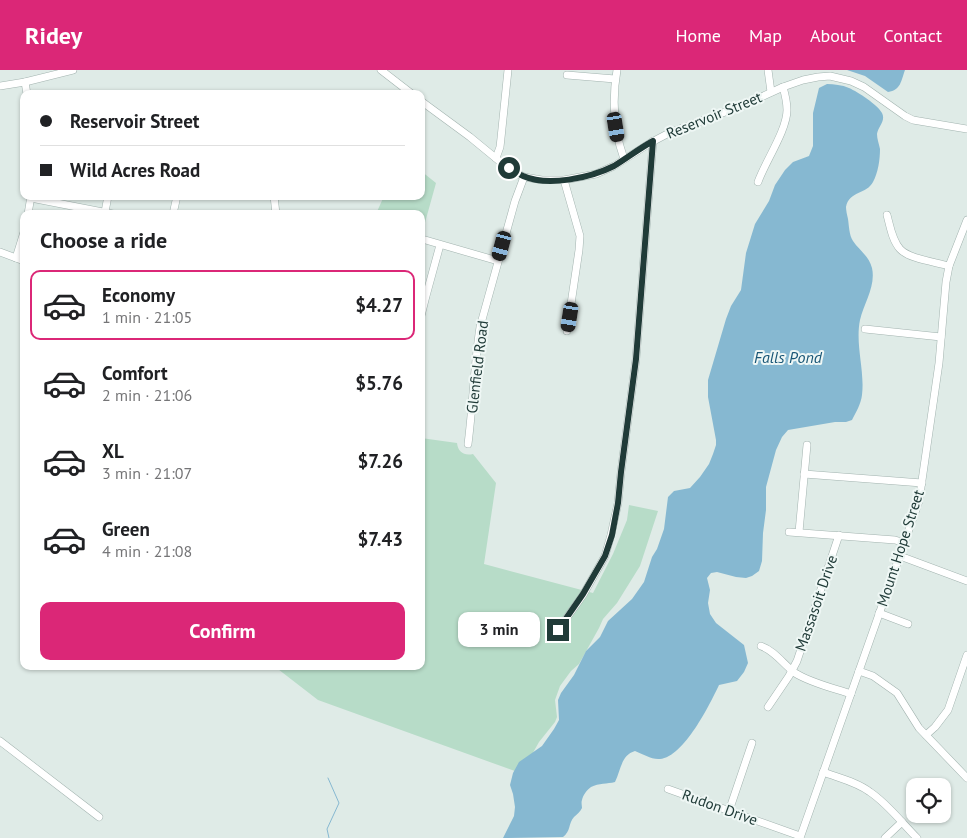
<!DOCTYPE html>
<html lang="en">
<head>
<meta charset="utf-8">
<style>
  body { margin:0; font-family:"PT Sans",sans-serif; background:#f2f2f2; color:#202124; height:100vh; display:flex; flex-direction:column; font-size:19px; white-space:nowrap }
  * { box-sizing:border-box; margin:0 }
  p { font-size:16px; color:#757577 }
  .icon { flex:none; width:28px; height:28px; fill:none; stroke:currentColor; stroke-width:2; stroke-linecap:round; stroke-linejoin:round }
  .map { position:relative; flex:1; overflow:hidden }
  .panel { position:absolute; left:20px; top:140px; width:405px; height:460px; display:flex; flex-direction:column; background:#fff; border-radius:10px; box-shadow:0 1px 4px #0004 }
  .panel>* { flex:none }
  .hud { position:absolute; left:20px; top:20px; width:405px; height:110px; border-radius:10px; box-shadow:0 1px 4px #0004; display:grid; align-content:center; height:110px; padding:0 20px; background:#fff }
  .buttons { position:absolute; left:906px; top:708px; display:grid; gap:10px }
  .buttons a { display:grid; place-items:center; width:45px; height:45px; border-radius:10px; background:#fff; box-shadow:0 1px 4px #0004; font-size:25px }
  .end { position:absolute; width:22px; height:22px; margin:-11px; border:6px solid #203b38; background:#fff; box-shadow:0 0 0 2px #fff }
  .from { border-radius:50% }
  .bubble { position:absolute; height:35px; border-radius:10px; background:#fff; box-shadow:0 1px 4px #0004; font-size:16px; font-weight:800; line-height:35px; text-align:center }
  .car { position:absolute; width:15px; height:30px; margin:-15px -8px; border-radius:6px; box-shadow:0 0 4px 1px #0007; background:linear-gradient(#222 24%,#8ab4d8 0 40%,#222 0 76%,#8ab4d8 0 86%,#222 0) }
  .hud b { display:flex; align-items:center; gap:18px; height:48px; font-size:19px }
  .hud b+b { border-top:1px solid #e0e0e0 }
  .hud i { width:12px; height:12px; background:#202124 }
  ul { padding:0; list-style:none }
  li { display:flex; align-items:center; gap:15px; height:70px; margin:0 10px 8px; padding:0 10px; border:2px solid transparent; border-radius:10px }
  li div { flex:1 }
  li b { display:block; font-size:19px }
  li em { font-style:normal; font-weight:800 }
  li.active { border-color:#db2777 }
  li>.icon { width:45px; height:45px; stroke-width:1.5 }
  h2 { padding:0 20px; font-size:22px; line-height:60px }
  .button { display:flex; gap:10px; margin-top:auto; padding:10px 20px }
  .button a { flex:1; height:58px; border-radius:10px; background:#db2777; color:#fff; font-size:20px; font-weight:800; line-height:58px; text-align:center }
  header { display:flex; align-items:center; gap:30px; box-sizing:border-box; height:70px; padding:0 25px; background:#db2777; color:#fff }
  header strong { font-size:24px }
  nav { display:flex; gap:28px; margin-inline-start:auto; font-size:18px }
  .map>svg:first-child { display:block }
  .green { fill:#b7dcc8 }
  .water { fill:#86b8d1 }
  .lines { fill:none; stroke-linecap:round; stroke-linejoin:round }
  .stream { stroke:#86b8d1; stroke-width:1 }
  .minor-casing { stroke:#a2b3af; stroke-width:8 }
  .minor { stroke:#fff; stroke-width:7 }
  .route { stroke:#203b38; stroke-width:6 }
  .labels { text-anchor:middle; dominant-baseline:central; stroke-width:4; stroke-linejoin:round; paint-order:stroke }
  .street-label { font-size:15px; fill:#203b38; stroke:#eff7f5 }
  .water-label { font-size:16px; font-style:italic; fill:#1a5777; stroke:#eff7f5 }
</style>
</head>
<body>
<header>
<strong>Ridey</strong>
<nav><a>Home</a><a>Map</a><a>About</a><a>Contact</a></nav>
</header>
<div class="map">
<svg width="967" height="768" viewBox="0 0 967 768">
  <rect width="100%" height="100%" fill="#dfebe7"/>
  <g class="green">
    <path d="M421,101L436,113L421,167V144H376L384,126H421Z"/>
    <path d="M421,368L457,373C458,382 464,386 473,384L496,413L484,494L593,523L613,484L627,450L629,435L658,441L640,496L617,533L603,549L599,558L579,594L571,601L560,616L555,630L557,647L555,652L539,672L530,688L523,704L318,630L274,596H421Z"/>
  </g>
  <g class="water">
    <path d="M847,0H905C901,11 901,20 888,22L865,6Z"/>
    <path d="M827,14C834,14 842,15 849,18C858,22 878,35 882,43C886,51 878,57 877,64C877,69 879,74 880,79C880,90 878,103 873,112C867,124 849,121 846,137C846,140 847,145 848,149C849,155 849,165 853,171C859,180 869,186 872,198C876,216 864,233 860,250C855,275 865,300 862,325C861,334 856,342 852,350L846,352H835L788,360L782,367L776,380L766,417V440L763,463L762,491L759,501L752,506L746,508L736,507L717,502L711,503L707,508L710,520L708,533L710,544L716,553L744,575L748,593L744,602L737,611L719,615C710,634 684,687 660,689C652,690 643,684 635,681C621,685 621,700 615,712C607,714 599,713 591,717C587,720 583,725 582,730C581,732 582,736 582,738C580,742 577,744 574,747C568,754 571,761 563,767L503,768L514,746L515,737L513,724L510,715L513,703L519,692L542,676L554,659L559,650L558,630L561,623L574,605L586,581L600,567L608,551L632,529L644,512L652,487L657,479L664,459L668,427L674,421L690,418L700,407L709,394L713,384L716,375V370L708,327V310L726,249L731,236L741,220L746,183L755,154L769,131L775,115L785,100L793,92L809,86L813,76V43L819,18Z"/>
  </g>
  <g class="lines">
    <path class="stream" d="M328,708L339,733L327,759L329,768"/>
    <defs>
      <g id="minor">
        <path d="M381,0L412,24"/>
        <path d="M617,0C612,29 614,61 624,89"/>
        <path d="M768,0L771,22"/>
        <path d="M567,5L615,9"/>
        <path d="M25,12L27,24"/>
        <path d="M0,16L25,12L73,0"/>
        <path d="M421,31L470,67L509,99L524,107L542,110H564L596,104L614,96L650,73L669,63L744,35L783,17L803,10L818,7L830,6L851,11L864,17L905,46L913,50L967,59"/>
        <path d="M496,88L500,77L501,68L508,0"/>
        <path d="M564,110L580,166L579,180L567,261"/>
        <path d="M758,112C765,92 787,60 787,40C787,32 785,24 783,17"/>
        <path d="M274,126L276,144"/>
        <path d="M31,128L113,144"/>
        <path d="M105,142L108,126"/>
        <path d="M28,144L31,126"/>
        <path d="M173,144L177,126"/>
        <path d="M887,145C890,156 892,170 900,179C909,189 936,192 949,196"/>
        <path d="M422,169L498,191"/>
        <path d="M0,182L24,191"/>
        <path d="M16,188L24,162"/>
        <path d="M421,246L426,226L440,175"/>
        <path d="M865,259L941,267"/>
        <path d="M468,374C473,335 474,296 480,257L515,131L524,107"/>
        <path d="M804,404L922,413"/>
        <path d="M789,462L895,470L905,473"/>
        <path d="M799,462L807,375"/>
        <path d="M900,486L967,511"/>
        <path d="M879,543L908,554"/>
        <path d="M558,560L583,525L605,486L611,465L618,433L621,402L636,289L653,71"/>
        <path d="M761,576C775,581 783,594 795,603C811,613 833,618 851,624"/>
        <path d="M859,601L873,606L897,623L919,658L967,708"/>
        <path d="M768,637L789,606L797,591L839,465"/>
        <path d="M926,665L935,657L948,640L967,585"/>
        <path d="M0,671L99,747"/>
        <path d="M823,702C839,708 857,712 870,722C888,734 902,753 917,768"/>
        <path d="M668,719L800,766"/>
        <path d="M729,741L752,673"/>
        <path d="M800,768L919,431L939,293L946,212L949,196L967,150"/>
        <path d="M885,768L902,752"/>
      </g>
    </defs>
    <use href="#minor" class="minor-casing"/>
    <use href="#minor" class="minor"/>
  </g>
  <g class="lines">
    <path class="route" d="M509,98C513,101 518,104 523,106C548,117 590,108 614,96C627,88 640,78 653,71L636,289L621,402L618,433L612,465L605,486L583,524L558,560"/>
  </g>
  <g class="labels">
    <g class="street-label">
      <text transform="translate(714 45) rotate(-22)">Reservoir Street</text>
      <text transform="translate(477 297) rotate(-83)">Glenfield Road</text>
      <text transform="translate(900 478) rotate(-72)">Mount Hope Street</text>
      <text transform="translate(816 533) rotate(-71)">Massasoit Drive</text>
      <text transform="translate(720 737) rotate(20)">Rudon Drive</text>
    </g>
    <g class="water-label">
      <text x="788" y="287">Falls Pond</text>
    </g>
  </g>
</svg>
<div class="buttons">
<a><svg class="icon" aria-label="locate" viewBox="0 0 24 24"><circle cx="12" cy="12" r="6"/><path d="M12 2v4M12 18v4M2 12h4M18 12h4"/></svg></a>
</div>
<i class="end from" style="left:509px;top:98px"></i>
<i class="end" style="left:558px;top:560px"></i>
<div class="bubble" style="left:458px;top:542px;width:82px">3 min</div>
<i class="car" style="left:616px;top:57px;rotate:171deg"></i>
<i class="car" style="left:502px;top:176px;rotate:195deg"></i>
<i class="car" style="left:570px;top:247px;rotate:189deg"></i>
<div class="hud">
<b><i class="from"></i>Reservoir Street</b>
<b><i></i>Wild Acres Road</b>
</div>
<section class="panel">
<h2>Choose a ride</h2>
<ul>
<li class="active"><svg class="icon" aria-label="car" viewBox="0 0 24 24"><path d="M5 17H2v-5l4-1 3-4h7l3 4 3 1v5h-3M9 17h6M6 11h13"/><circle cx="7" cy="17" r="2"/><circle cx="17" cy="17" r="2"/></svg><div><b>Economy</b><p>1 min · 21:05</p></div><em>$4.27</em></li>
<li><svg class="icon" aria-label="car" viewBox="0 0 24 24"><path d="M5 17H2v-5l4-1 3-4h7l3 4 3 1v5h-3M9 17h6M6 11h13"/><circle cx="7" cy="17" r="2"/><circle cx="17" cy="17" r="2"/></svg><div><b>Comfort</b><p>2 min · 21:06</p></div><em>$5.76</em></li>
<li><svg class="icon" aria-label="car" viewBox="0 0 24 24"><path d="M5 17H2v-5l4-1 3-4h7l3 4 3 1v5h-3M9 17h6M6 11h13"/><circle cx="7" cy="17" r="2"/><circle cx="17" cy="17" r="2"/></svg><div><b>XL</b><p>3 min · 21:07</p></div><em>$7.26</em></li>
<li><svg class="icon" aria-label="car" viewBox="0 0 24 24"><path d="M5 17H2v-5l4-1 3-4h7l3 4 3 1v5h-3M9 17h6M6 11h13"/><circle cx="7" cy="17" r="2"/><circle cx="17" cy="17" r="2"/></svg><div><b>Green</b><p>4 min · 21:08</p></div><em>$7.43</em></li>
</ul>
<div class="button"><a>Confirm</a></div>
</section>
</div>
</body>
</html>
